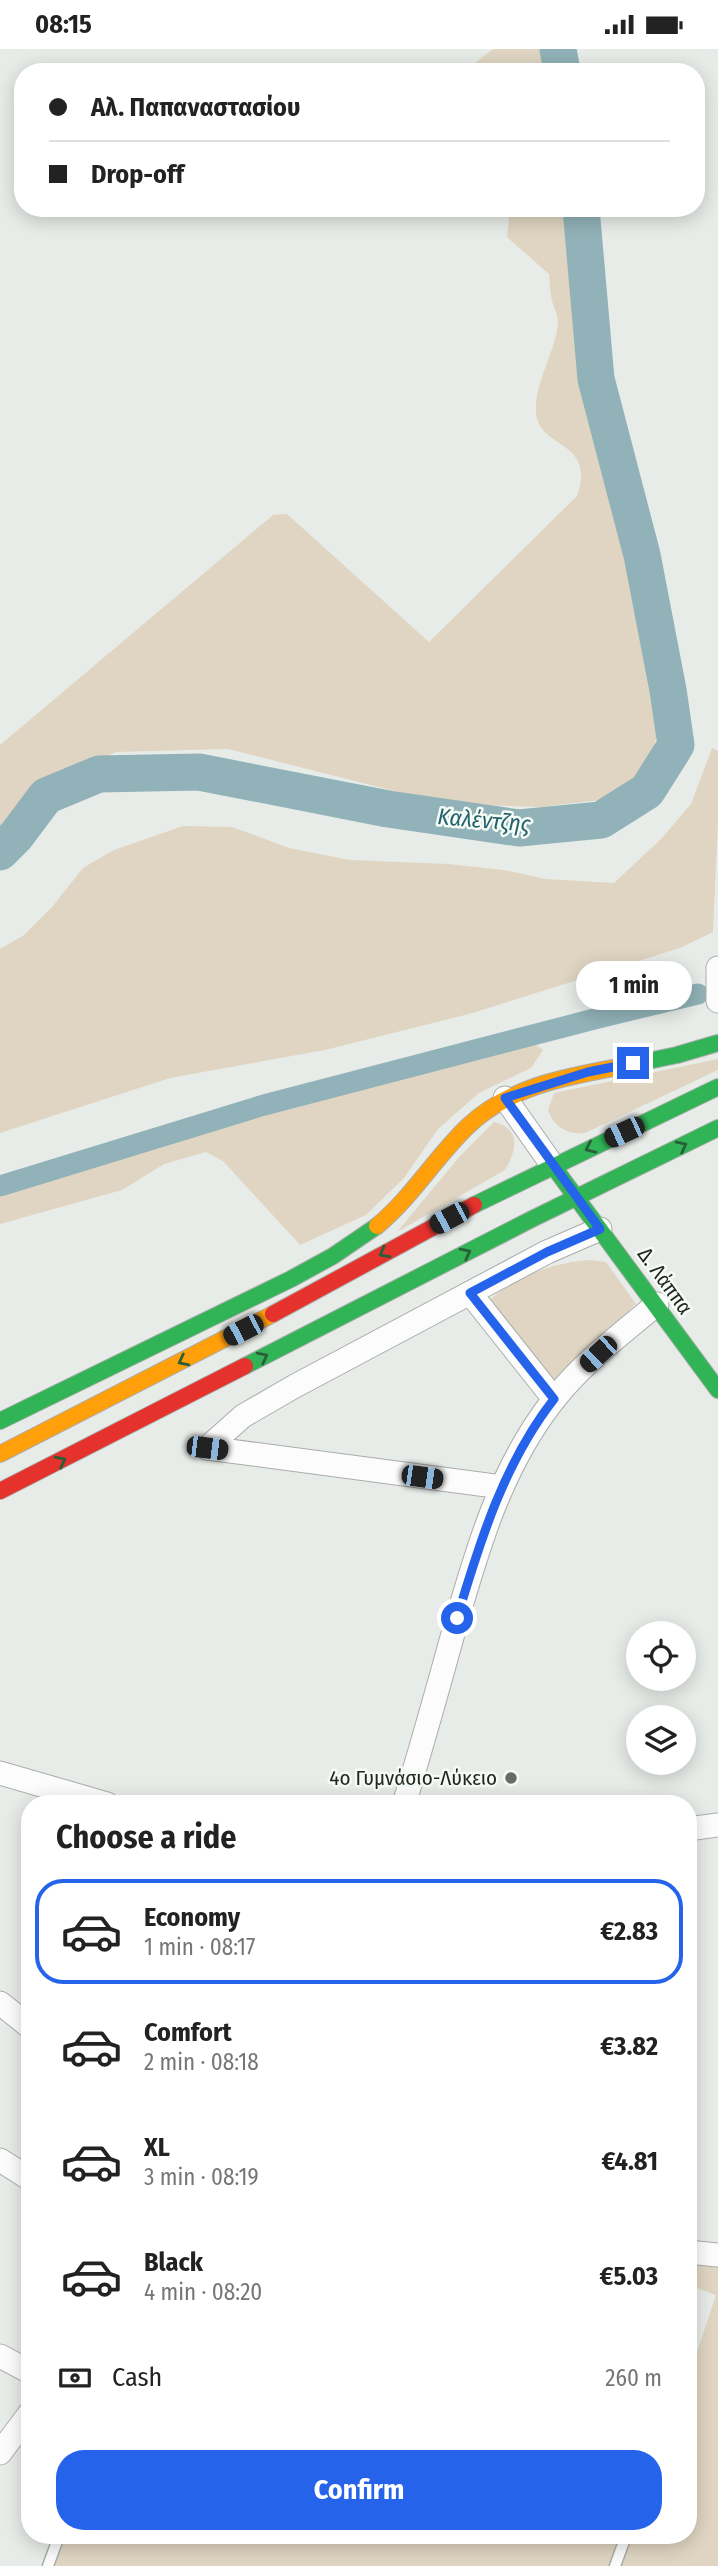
<!DOCTYPE html>
<html lang="en">
<head>
<meta charset="utf-8">
<style>
  body { margin:0; font-family:"Fira Sans Condensed",sans-serif; background:#f6f6f6; color:#222; height:100vh; display:flex; flex-direction:column; font-size:26px; white-space:nowrap }
  * { box-sizing:border-box; margin:0 }
  p { font-size:23px; color:#767676 }
  .icon { flex:none; width:38px; height:38px; fill:none; stroke:currentColor; stroke-width:2; stroke-linecap:round; stroke-linejoin:round }
  .map { position:relative; flex:1; overflow:hidden }
  .drawer { position:absolute; left:21px; top:1746px; width:676px; height:749px; display:flex; flex-direction:column; background:#fff; border-radius:28px; box-shadow:0 4px 18px #0003 }
  .drawer>* { flex:none }
  .banner { position:absolute; left:14px; top:14px; width:691px; height:154px; border-radius:28px; box-shadow:0 4px 18px #0003; display:grid; align-content:center; height:154px; padding:0 35px; background:#fff }
  .controls { position:absolute; left:626px; top:1572px; display:grid; gap:14px }
  .controls a { display:grid; place-items:center; width:70px; height:70px; border-radius:50%; background:#fff; box-shadow:0 4px 18px #0003; font-size:35px }
  .end { position:absolute; width:32px; height:32px; margin:-16px; border:9px solid #2563eb; background:#fff; box-shadow:0 0 0 4px #fff }
  .from { border-radius:50% }
  .bubble { position:absolute; height:49px; border-radius:24px; background:#fff; box-shadow:0 4px 18px #0003; font-size:23px; font-weight:700; line-height:49px; text-align:center }
  .car { position:absolute; width:21px; height:42px; margin:-21px -10px; border-radius:9px; box-shadow:0 0 5px 2px #0007; background:linear-gradient(#222 24%,#8ab4d8 0 40%,#222 0 76%,#8ab4d8 0 86%,#222 0) }
  .banner b { display:flex; align-items:center; gap:24px; height:66px; font-size:26px }
  .banner b+b { border-top:2px solid #e0e0e0 }
  .banner i { width:18px; height:18px; background:#222 }
  ul { padding:0; list-style:none }
  li { display:flex; align-items:center; gap:21px; height:105px; margin:0 14px 10px; padding:0 21px; border:4px solid transparent; border-radius:28px }
  li div { flex:1 }
  li b { display:block; font-size:26px }
  li em { font-style:normal; font-weight:700 }
  li.selected { border-color:#2563eb }
  li>.icon { width:63px; height:63px; stroke-width:1.5 }
  h2 { padding:0 35px; font-size:32px; line-height:84px }
  .pay { display:flex; align-items:center; gap:18px; height:77px; padding:0 35px; font-size:26px }
  .pay p { margin-inline-start:auto }
  .button { display:flex; gap:14px; margin-top:auto; padding:14px 35px }
  .button a { flex:1; height:80px; border-radius:28px; background:#2563eb; color:#fff; font-size:28px; font-weight:700; line-height:80px; text-align:center }
  .status { display:flex; justify-content:space-between; align-items:center; height:49px; padding:0 35px; background:#fff; direction:ltr }
  .status svg { height:19px; fill:currentColor }
  .map>svg:first-child { display:block }
  .green { fill:#dfd5c2 }
  .lines { fill:none; stroke-linecap:round; stroke-linejoin:round }
  .canal { stroke:#91b2b8; stroke-width:21 }
  .river { stroke:#91b2b8; stroke-width:37 }
  .lane-casing { stroke:#aaacaa; stroke-width:13 }
  .street-casing { stroke:#aaacaa; stroke-width:25 }
  .fast-casing { stroke:#aaacaa; stroke-width:18 }
  .slow-casing { stroke:#aaacaa; stroke-width:18 }
  .jam-casing { stroke:#aaacaa; stroke-width:18 }
  .lane { stroke:#fcfcfc; stroke-width:10 }
  .street { stroke:#fcfcfc; stroke-width:23 }
  .fast { stroke:#30b455; stroke-width:16 }
  .slow { stroke:#ff9f0a; stroke-width:16 }
  .jam { stroke:#e5322d; stroke-width:16 }
  .oneway { stroke:#295f38 }
  .route { stroke:#2563eb; stroke-width:9 }
  .poi-dot { fill:#696b69; stroke:#f5fbf5; stroke-width:2.5 }
  .labels { text-anchor:middle; dominant-baseline:central; stroke-width:5; stroke-linejoin:round; paint-order:stroke }
  .street-label { font-size:21px; fill:#242624; stroke:#f5fbf5 }
  .poi-label { font-size:21px; fill:#242624; stroke:#f5fbf5; text-anchor:end }
  .water-label { font-size:23px; font-style:italic; fill:#22606c; stroke:#f5fbf5 }
</style>
</head>
<body>
<div class="status"><b>08:15</b><svg viewBox="0 0 49 12"><path d="M0 12V9h3v3zM5 12V6h3v6zM10 12V3h3v9zM15 12V0h3v12zM26 1h20v11H26zM47 4h2v5h-2z"/></svg></div>
<div class="map">
<svg width="718" height="2517" viewBox="0 0 718 2517">
  <rect width="100%" height="100%" fill="#e8ece8"/>
  <g class="green">
    <path d="M493,0H545L549,23H472L470,18Z"/>
    <path d="M510,159H564L580,315L656,639L659,679L651,708L635,732L602,751L540,758L446,755L228,700L116,703L40,738L0,781V696L273,466L287,465L429,593L577,447C597,390 538,401 536,363C534,334 556,302 558,273C558,266 554,259 552,252C550,243 550,234 549,225L507,188Z"/>
    <path d="M712,699L718,702V772L713,883L680,899L469,965L325,1001L170,1029L0,1084V900L24,886L52,858L83,819L114,801L183,777L232,778L289,799L350,811L449,815L504,821L546,830L614,834L661,790L691,755Z"/>
    <path d="M532,993L543,1001L531,1019L479,1044L438,1080L404,1129L366,1166L300,1196L223,1112L206,1103L164,1115L122,1141L0,1175V1143L271,1062Z"/>
    <path d="M718,1010V1021L585,1084C567,1086 554,1078 548,1061L554,1044Z"/>
    <path d="M494,1073C521,1079 517,1102 505,1121L397,1183L460,1107Z"/>
    <path d="M591,1211L606,1213L636,1255L549,1337L485,1256C510,1228 555,1213 591,1211Z"/>
    <path d="M688,2214L718,2218V2517H55L66,2487H688V2330L716,2246L688,2236Z"/>
  </g>
  <g class="lines">
    <path class="canal" d="M0,1137L264,1056L602,968L698,945"/>
    <g class="river">
      <path d="M558,0L562,23"/>
      <path d="M0,803L16,787L46,747L99,725L199,723L388,760L519,779L601,771L647,742L676,696L668,641L642,506L596,330L581,159"/>
    </g>
    <defs>
      <g id="lane">
        <path d="M48,2517L59,2487"/>
        <path d="M615,2517L626,2487"/>
      </g>
      <g id="street">
        <path d="M718,919V952"/>
        <path d="M505,1049L553,1117"/>
        <path d="M470,1244L554,1350"/>
        <path d="M207,1399L243,1367L295,1337L547,1203L600,1180"/>
        <path d="M207,1399L502,1438"/>
        <path d="M0,1724L107,1755"/>
        <path d="M404,1755C422,1697 438,1639 454,1581C477,1501 500,1420 552,1353C581,1315 620,1286 657,1255"/>
        <path d="M688,1780L718,1776"/>
        <path d="M0,1954L30,1978"/>
        <path d="M0,2111L30,2130"/>
        <path d="M688,2203L718,2206"/>
        <path d="M0,2307L30,2323"/>
        <path d="M0,2404L30,2364"/>
      </g>
      <g id="fast">
        <path d="M619,1018L677,1006L718,994"/>
        <path d="M553,1117L718,1341"/>
        <path d="M474,1156L718,1038"/>
        <path d="M245,1317L532,1170L718,1079"/>
        <path d="M0,1372L291,1230L333,1207L377,1177"/>
      </g>
      <g id="slow">
        <path d="M377,1177C412,1148 435,1109 467,1078C508,1038 564,1028 619,1018"/>
        <path d="M0,1405L273,1265"/>
      </g>
      <g id="jam">
        <path d="M273,1265L474,1156"/>
        <path d="M0,1442L245,1317"/>
      </g>
    </defs>
    <use href="#lane" class="lane-casing"/>
    <use href="#street" class="street-casing"/>
    <use href="#fast" class="fast-casing"/>
    <use href="#slow" class="slow-casing"/>
    <use href="#jam" class="jam-casing"/>
    <use href="#lane" class="lane"/>
    <use href="#street" class="street"/>
    <use href="#fast" class="fast"/>
    <use href="#slow" class="slow"/>
    <use href="#jam" class="jam"/>
  </g>
  <defs><path id="oneway-chevron" d="M-2-3.5L2.5 0L-2 3.5" fill="none" stroke-width="1.6" stroke-linecap="round" stroke-linejoin="round" transform="scale(1.75)"/></defs>
  <g class="oneway">
    <use href="#oneway-chevron" transform="translate(682 1097) rotate(-27)"/>
    <use href="#oneway-chevron" transform="translate(590 1099) rotate(155)"/>
    <use href="#oneway-chevron" transform="translate(384 1204) rotate(151)"/>
    <use href="#oneway-chevron" transform="translate(466 1204) rotate(-27)"/>
    <use href="#oneway-chevron" transform="translate(263 1308) rotate(-27)"/>
    <use href="#oneway-chevron" transform="translate(183 1312) rotate(153)"/>
    <use href="#oneway-chevron" transform="translate(61 1412) rotate(-27)"/>
  </g>
  <g class="lines">
    <path class="route" d="M457,1569C480,1492 504,1414 554,1350L470,1244L547,1203L600,1180L505,1049L588,1023L633,1014"/>
  </g>
  <circle class="poi-dot" cx="511" cy="1729" r="7"/>
  <g class="labels">
    <g class="street-label">
      <text transform="translate(665 1232) rotate(54)">Δ. Λάππα</text>
    </g>
    <g class="poi-label">
      <text x="497" y="1729">4ο Γυμνάσιο-Λύκειο</text>
    </g>
    <g class="water-label">
      <text transform="translate(484 771) rotate(5)">Καλέντζης</text>
    </g>
  </g>
</svg>
<div class="controls">
<a><svg class="icon" aria-label="locate" viewBox="0 0 24 24"><circle cx="12" cy="12" r="6"/><path d="M12 2v4M12 18v4M2 12h4M18 12h4"/></svg></a>
<a><svg class="icon" aria-label="layers" viewBox="0 0 24 24"><path d="M12 4l9 5-9 5-9-5zM3 14l9 5 9-5"/></svg></a>
</div>
<i class="end from" style="left:457px;top:1569px"></i>
<i class="end" style="left:633px;top:1014px"></i>
<div class="bubble" style="left:576px;top:912px;width:116px">1 min</div>
<i class="car" style="left:624px;top:1083px;rotate:245deg"></i>
<i class="car" style="left:449px;top:1169px;rotate:242deg"></i>
<i class="car" style="left:243px;top:1281px;rotate:243deg"></i>
<i class="car" style="left:598px;top:1305px;rotate:227deg"></i>
<i class="car" style="left:207px;top:1399px;rotate:97deg"></i>
<i class="car" style="left:422px;top:1428px;rotate:98deg"></i>
<div class="banner">
<b><i class="from"></i>Αλ. Παπαναστασίου</b>
<b><i></i>Drop-off</b>
</div>
<section class="drawer">
<h2>Choose a ride</h2>
<ul>
<li class="selected"><svg class="icon" aria-label="car" viewBox="0 0 24 24"><path d="M5 17H2v-5l4-1 3-4h7l3 4 3 1v5h-3M9 17h6M6 11h13"/><circle cx="7" cy="17" r="2"/><circle cx="17" cy="17" r="2"/></svg><div><b>Economy</b><p>1 min · 08:17</p></div><em>€2.83</em></li>
<li><svg class="icon" aria-label="car" viewBox="0 0 24 24"><path d="M5 17H2v-5l4-1 3-4h7l3 4 3 1v5h-3M9 17h6M6 11h13"/><circle cx="7" cy="17" r="2"/><circle cx="17" cy="17" r="2"/></svg><div><b>Comfort</b><p>2 min · 08:18</p></div><em>€3.82</em></li>
<li><svg class="icon" aria-label="car" viewBox="0 0 24 24"><path d="M5 17H2v-5l4-1 3-4h7l3 4 3 1v5h-3M9 17h6M6 11h13"/><circle cx="7" cy="17" r="2"/><circle cx="17" cy="17" r="2"/></svg><div><b>XL</b><p>3 min · 08:19</p></div><em>€4.81</em></li>
<li><svg class="icon" aria-label="car" viewBox="0 0 24 24"><path d="M5 17H2v-5l4-1 3-4h7l3 4 3 1v5h-3M9 17h6M6 11h13"/><circle cx="7" cy="17" r="2"/><circle cx="17" cy="17" r="2"/></svg><div><b>Black</b><p>4 min · 08:20</p></div><em>€5.03</em></li>
</ul>
<div class="pay"><svg class="icon" aria-label="cash" viewBox="0 0 24 24"><path d="M3 7h18v10H3z"/><circle cx="12" cy="12" r="2"/></svg>Cash<p>260 m</p></div>
<div class="button"><a>Confirm</a></div>
</section>
</div>
</body>
</html>
